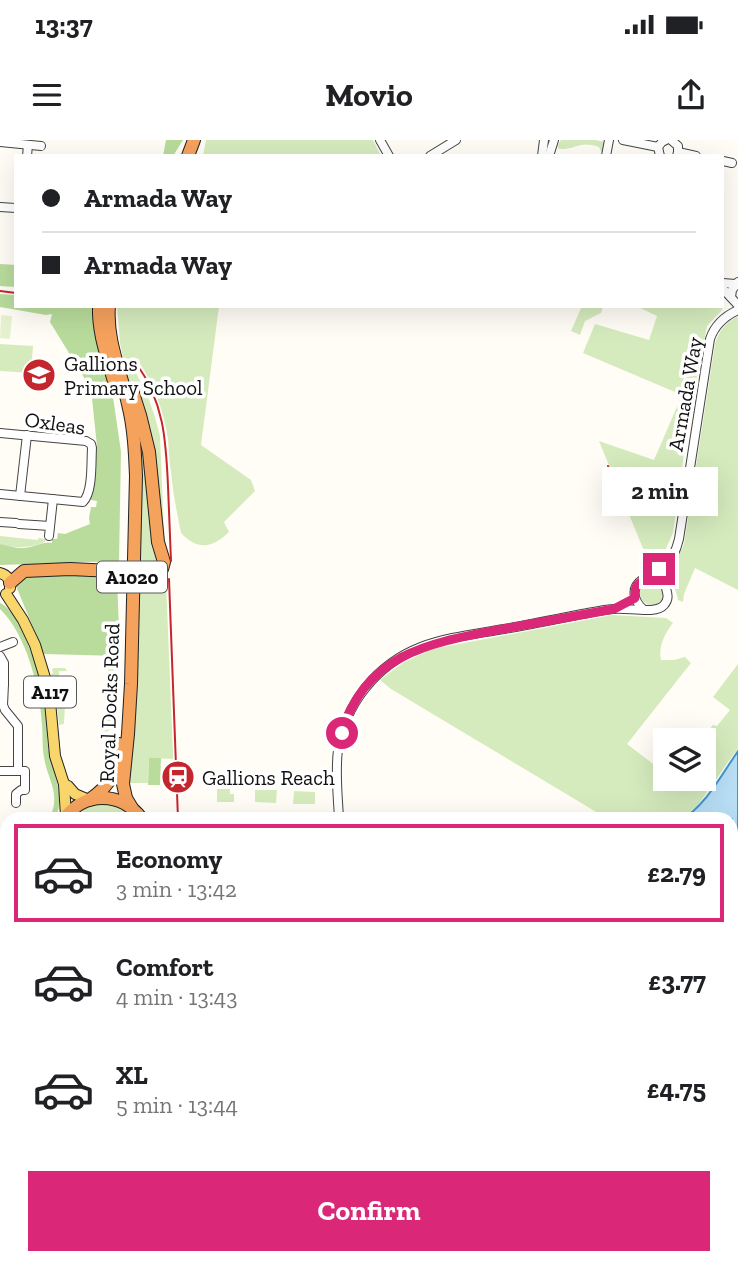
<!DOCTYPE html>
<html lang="en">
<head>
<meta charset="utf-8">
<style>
  body { margin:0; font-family:"Zilla Slab",serif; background:#f2f2f2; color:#202124; height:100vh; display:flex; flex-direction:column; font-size:26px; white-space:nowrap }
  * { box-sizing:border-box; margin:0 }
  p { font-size:23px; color:#757577 }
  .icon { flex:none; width:38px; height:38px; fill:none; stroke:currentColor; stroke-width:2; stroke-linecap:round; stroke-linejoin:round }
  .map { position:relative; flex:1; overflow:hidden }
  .sheet { position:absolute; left:0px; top:672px; width:738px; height:453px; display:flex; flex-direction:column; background:#fff; border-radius:21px 21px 0 0; box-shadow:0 7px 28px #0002 }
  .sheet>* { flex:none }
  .hud { position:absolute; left:14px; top:14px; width:710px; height:154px; border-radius:0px; box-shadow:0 7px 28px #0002; display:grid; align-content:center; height:154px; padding:0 28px; background:#fff }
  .controls { position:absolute; left:653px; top:588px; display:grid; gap:14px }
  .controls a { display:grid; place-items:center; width:63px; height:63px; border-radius:0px; background:#fff; box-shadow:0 7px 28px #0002; font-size:35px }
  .end { position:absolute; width:32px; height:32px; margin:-16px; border:9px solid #db2777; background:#fff; box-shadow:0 0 0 4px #fff }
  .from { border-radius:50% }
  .bubble { position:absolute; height:49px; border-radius:0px; background:#fff; box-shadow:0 7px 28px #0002; font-size:23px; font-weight:700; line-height:49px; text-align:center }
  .hud b { display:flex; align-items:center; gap:24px; height:66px; font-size:26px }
  .hud b+b { border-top:2px solid #e0e0e0 }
  .hud i { width:18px; height:18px; background:#202124 }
  ul { padding:12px 0 0; list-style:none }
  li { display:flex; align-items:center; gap:21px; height:98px; margin:0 14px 10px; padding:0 14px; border:4px solid transparent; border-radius:0px }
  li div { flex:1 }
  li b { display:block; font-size:26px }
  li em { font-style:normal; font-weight:700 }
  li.active { border-color:#db2777 }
  li>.icon { width:63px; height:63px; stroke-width:1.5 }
  .cta { display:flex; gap:14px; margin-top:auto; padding:14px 28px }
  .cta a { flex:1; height:80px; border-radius:0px; background:#db2777; color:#fff; font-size:28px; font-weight:700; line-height:80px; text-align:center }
  .status { display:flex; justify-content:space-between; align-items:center; height:49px; padding:0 35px; background:#fff; direction:ltr }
  .status svg { height:19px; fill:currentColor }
  header { display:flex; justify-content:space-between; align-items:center; height:91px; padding:0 28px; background:#fff; font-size:32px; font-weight:700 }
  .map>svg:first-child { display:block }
  .green { fill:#d5ebbd }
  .forest { fill:#b9dc9c }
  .pitch { fill:#e6f2cf }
  .water { fill:#b9e0f7; stroke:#3f96cf; stroke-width:2 }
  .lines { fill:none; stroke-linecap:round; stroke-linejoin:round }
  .ferry { stroke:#1768a6; stroke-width:2; stroke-dasharray:9 7; stroke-linecap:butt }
  .minor-casing { stroke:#444; stroke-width:10 }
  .major-casing { stroke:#222; stroke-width:12 }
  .highway-casing { stroke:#222; stroke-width:14 }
  .minor { stroke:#fff; stroke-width:8 }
  .major { stroke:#f9d66b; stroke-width:10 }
  .highway { stroke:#f5a25d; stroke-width:12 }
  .tram { stroke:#c4262e; stroke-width:2 }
  .highway-bridge-casing { stroke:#222; stroke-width:14; stroke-linecap:butt }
  .highway-bridge { stroke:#f5a25d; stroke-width:12 }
  .route { stroke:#db2777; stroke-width:9 }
  .labels { text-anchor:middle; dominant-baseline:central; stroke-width:7; stroke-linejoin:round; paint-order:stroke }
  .shield { fill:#fff; stroke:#585858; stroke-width:2 }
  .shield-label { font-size:19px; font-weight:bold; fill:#111 }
  .poi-label { font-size:21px; fill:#111; stroke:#fff; text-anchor:start }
  .street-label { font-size:21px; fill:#111; stroke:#fff }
</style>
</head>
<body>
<div class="status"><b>13:37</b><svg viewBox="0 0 49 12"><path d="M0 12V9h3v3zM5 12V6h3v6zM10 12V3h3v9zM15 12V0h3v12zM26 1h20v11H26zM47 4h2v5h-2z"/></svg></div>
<header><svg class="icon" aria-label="menu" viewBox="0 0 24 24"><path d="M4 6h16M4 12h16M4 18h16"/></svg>Movio<svg class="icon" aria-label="share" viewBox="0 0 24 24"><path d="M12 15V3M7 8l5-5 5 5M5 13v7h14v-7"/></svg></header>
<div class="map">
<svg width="738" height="1125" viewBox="0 0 738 1125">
  <rect width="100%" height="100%" fill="#fffdf5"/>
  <g class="green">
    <path d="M206,0H373L381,16H203Z"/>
    <path d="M561,0H595L606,2L603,16L599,7C579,0 576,10 559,9L557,6Z"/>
    <path d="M723,159V166L722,170L707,186L690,271L673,393L662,417L651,428L599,301L654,320L682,255L583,213L595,184L649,200L657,176L636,166H723Z"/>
    <path d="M117,166H219L201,305L251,340L255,351L224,382L229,392C212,408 198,411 181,393C177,373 173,353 171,332C169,321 169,310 168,299C164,272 154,245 139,222L132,226L146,251L155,277L160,296L173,613V619L149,618L148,643H126L138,404L127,237L120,203Z"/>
    <path d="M582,166H603L601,173L585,181L580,195L571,191Z"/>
    <path d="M738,176V450L695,428L684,454L683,462L678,460C677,452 672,445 672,437C671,426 680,414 684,404L715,204C719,190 726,183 738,176Z"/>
    <path d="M0,204L33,206L31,233L0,231Z"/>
    <path d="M0,396L38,400V398L45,399V402C27,408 19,409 0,404Z"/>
    <circle cx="652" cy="453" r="12"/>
    <path d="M612,475L666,478L673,483C665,493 658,507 661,520H674L685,517L691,523L627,604L665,633V639H704V600H700L713,585L717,586L730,570L713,557L738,524V608L698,665L687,674L679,678L608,679L391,549L380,540L404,522L433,509Z"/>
    <path d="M116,516L115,589H111L104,593L109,519Z"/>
    <path d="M54,528H65L67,531H59V550L63,551V561L69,562L65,564L64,584L59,585L56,556L51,534L53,533L52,529Z"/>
    <path d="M217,649H230V654H234V662H217Z"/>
    <path d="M255,650H277L276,663L255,662Z"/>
    <path d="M294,651L315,652V664H293Z"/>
    <path d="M103,664L120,668L134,679H75C87,668 85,666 103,664Z"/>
    <path d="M7,952V1017L0,1010V959Z"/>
  </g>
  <g class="forest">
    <path d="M166,0H183L173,16H163Z"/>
    <path d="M0,124L16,125V147L0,146Z"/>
    <path d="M0,154L16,155V166H94L93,183L112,250L121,312L119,421L0,425V404C10,406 19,410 30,407C39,405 42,402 52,403V399H57L58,393L65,394L90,384L89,378L91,367H96L97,361L91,360L97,306L91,249L50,182L52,174L46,175L0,167Z"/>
    <path d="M43,434L117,438L120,516L44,514L16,446L22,436Z"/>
    <path d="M0,463C19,470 40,533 44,553C47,568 46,588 48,606C51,631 67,655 55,679H50C51,674 54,668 54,663C56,648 46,633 44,617C42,606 43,596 42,585C40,549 27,495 0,469Z"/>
    <path d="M149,618H161L160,645H148Z"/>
  </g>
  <path class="pitch" d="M1,175L12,176L10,199L0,198Z"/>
  <g class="water">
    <path d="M738,611V1125H452L444,1118H732V679H681C703,670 724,631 738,611Z"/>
    <path d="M0,864L7,868V952L0,957Z"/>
    <path d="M0,1013L7,1021V1118H98V1125H0Z"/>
  </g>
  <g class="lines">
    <g class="ferry">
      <path d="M732,1030L738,1018"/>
      <path d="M682,1125L686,1118"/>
    </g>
    <defs>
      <g id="minor">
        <path d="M380,0L389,16"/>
        <path d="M623,0L658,7"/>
        <path d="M671,0L678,6V12L677,16"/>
        <path d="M0,2L41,6"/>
        <path d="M678,12L696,16"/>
        <path d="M27,16L28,5"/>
        <path d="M430,16L456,0"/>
        <path d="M542,16L544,0"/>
        <path d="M549,16L554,0"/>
        <path d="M606,16L609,0"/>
        <path d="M660,16L658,7L662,2L666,0"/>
        <path d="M723,21L732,23"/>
        <path d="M0,67L16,68"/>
        <path d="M723,143L735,144"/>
        <path d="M723,149L738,165"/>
        <path d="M731,157L732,150L738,142"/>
        <path d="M0,293L86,301L91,304L92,308C91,323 93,352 83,362L0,354"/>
        <path d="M20,356L27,295"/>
        <path d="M0,382L16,383"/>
        <path d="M19,384L50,386"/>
        <path d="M49,396L53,359"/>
        <path d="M643,469C634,461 630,448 642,440C645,438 649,438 653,436C656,433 663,428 666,425C673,419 677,407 679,399L710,199C715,184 725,176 738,170"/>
        <path d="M0,507L13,502"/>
        <path d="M0,516L4,523V544"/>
        <path d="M0,543L4,544L3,565L5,570L18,586V631H25V650H21L16,654V663"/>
        <path d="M0,631H18"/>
        <path d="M339,679C338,657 335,632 338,610C345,564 377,524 421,507C447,497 476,494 504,489C528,485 552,480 577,475C589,473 601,470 613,469C627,467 656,475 664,465C672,456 664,449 665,440C665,435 666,429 667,424"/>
        <path d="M218,1125L225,1118"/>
      </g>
      <g id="major">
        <path d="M0,433C8,435 11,441 10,448"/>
        <path d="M6,454L23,480L35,505L49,551L55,616L64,644L66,676"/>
        <path d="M64,644L68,646L75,654L89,660"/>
        <path d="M0,700L7,702"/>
        <path d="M0,712L7,713"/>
      </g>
      <g id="highway">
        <path d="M188,16L194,0"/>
        <path d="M99,166C98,194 108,219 115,245"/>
        <path d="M109,166C106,200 121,232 128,264C134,288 135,312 136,336L131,544L128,594L123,644L126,658L132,668"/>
        <path d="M133,253L140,275L149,312L158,402L164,422L162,429L146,432"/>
        <path d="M10,443L24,431L70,429L91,430"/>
        <path d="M89,660C113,644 115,632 119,604"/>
        <path d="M64,679C84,651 121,651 142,679"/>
        <path d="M116,1125L118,1118"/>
      </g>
    </defs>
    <use href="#minor" class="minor-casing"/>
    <use href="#major" class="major-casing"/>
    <use href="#highway" class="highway-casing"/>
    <use href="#minor" class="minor"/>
    <use href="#major" class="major"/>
    <use href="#highway" class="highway"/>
    <g class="tram">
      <path d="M0,151L16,153"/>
      <path d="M136,223C164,262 166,300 168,346C169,371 170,396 171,421"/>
      <path d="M608,326L612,337"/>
      <path d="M169,439L178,679"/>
      <path d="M0,802L7,803"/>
    </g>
    <defs>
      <path id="highway-bridge" d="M91,430L146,432"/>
    </defs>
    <use href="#highway-bridge" class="highway-bridge-casing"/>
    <use href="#highway-bridge" class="highway-bridge"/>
  </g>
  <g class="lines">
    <path class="route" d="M342,593C365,511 435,502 508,488C543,482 579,475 614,469L635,458C634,443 639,443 650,437C653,436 657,431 659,429"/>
  </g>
  <defs>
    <symbol id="school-disc" viewBox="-11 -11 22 22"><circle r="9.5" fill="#c4262e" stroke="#fff"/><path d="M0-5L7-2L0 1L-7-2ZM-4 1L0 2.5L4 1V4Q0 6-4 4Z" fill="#fff"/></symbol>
    <symbol id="station-disc" viewBox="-11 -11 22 22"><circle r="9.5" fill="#c4262e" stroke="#fff"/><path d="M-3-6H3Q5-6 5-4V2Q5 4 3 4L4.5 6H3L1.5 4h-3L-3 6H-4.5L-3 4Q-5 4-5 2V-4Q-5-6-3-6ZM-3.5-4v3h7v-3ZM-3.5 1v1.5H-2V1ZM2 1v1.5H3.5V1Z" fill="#fff"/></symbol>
  </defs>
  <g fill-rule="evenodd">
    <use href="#school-disc" x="20" y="216" width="38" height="38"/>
    <use href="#station-disc" x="159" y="618" width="38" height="38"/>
  </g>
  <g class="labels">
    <g class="shield">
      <rect x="97" y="421.5" width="70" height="31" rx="5"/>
      <rect x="24" y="536.5" width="52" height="31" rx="5"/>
    </g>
    <g class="shield-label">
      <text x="132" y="437">A1020</text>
      <text x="50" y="552">A117</text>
    </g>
    <g class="poi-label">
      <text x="64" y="223">Gallions<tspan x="64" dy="24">Primary School</tspan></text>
      <text x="202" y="637">Gallions Reach</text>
    </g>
    <g class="street-label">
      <text transform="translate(685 254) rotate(-80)">Armada Way</text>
      <text transform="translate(55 283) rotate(8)">Oxleas</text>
      <text transform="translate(109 563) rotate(-88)">Royal Docks Road</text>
    </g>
  </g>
</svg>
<div class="controls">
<a><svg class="icon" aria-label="layers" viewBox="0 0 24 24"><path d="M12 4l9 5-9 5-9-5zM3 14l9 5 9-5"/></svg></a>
</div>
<i class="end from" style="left:342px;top:593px"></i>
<i class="end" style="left:659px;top:429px"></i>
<div class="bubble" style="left:602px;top:327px;width:116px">2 min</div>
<div class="hud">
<b><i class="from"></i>Armada Way</b>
<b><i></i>Armada Way</b>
</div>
<section class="sheet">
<ul>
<li class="active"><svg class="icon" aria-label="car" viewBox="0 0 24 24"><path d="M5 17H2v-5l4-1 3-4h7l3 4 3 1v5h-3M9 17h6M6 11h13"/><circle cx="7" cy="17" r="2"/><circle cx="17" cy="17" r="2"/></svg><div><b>Economy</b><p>3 min · 13:42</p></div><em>£2.79</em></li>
<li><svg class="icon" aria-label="car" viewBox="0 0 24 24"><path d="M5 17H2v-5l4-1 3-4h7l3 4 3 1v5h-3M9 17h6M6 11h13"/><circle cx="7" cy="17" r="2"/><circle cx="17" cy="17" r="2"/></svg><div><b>Comfort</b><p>4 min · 13:43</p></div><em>£3.77</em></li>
<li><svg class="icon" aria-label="car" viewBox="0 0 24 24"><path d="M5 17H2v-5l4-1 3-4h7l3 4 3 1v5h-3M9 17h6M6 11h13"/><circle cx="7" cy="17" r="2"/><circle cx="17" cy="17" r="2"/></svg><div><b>XL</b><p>5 min · 13:44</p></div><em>£4.75</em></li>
</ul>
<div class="cta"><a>Confirm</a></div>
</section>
</div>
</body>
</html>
